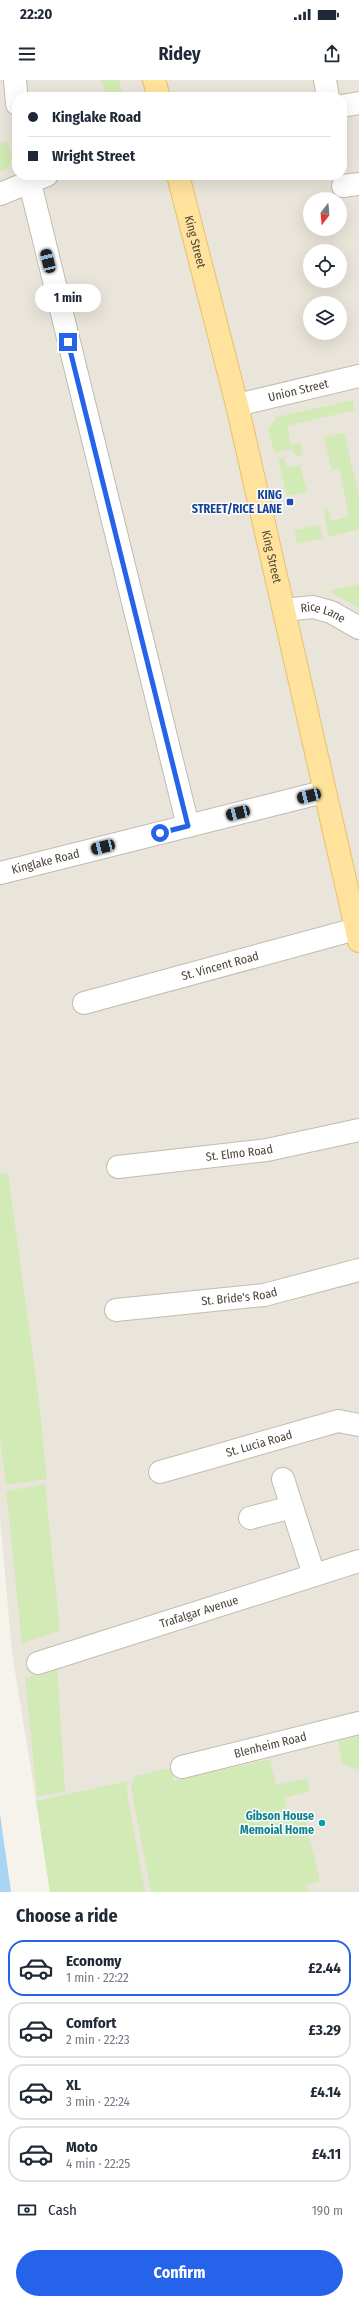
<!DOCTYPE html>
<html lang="en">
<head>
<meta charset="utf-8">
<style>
  body { margin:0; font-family:"Fira Sans Condensed",sans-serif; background:#f2f2f3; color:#1f2937; height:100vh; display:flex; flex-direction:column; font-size:15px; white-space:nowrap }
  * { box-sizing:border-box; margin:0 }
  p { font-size:13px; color:#747a83 }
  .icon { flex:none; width:22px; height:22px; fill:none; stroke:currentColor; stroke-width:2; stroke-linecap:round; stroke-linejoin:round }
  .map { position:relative; height:1812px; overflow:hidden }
  .details { display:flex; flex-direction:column; background:#fff; flex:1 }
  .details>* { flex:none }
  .banner { position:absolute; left:12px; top:12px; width:335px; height:88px; border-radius:16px; box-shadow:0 4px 16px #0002; display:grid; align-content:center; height:88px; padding:0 16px; background:#fff }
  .needle { width:26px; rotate:196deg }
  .buttons { position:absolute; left:303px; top:112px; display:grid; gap:8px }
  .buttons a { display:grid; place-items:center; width:44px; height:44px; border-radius:50%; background:#fff; box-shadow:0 4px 16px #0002; font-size:20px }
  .end { position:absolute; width:18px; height:18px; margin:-9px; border:5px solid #2563eb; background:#fff; box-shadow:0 0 0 2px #fff }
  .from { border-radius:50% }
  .bubble { position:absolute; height:28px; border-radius:14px; background:#fff; box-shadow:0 4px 16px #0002; font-size:13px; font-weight:700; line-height:28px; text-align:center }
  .car { position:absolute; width:12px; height:24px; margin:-12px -6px; border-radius:5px; box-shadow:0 0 3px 1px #0007; background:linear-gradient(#222 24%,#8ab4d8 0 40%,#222 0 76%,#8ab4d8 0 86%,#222 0) }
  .banner b { display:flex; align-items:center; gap:14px; height:38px; font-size:15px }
  .banner b+b { border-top:1px solid #e0e1e3 }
  .banner i { width:10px; height:10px; background:#1f2937 }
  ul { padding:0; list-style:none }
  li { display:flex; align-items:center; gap:12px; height:56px; margin:0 8px 6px; padding:0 8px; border:2px solid #e0e1e3; border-radius:16px }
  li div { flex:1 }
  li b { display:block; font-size:15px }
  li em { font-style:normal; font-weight:700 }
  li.active { border-color:#2563eb }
  li>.icon { width:36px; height:36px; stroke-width:1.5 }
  h2 { padding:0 16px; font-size:18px; line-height:48px }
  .pay { display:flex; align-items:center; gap:10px; height:44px; padding:0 16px; font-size:15px }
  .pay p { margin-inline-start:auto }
  .primary-button { display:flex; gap:8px; margin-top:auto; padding:8px 16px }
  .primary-button a { flex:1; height:46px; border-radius:24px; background:#2563eb; color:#fff; font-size:16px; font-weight:700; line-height:46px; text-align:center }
  .status { display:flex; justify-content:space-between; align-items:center; height:28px; padding:0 20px; background:#fff; direction:ltr }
  .status svg { height:11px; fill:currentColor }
  header { display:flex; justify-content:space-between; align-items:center; height:52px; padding:0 16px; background:#fff; font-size:18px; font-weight:700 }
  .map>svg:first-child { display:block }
  .residential { fill:#eae5da; fill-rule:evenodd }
  .green { fill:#d2eab5 }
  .water { fill:#a9d4f2 }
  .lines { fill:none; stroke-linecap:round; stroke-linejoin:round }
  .minor-casing { stroke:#c2bbae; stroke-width:24 }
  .major-casing { stroke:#e6c16a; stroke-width:24 }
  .minor { stroke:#fff; stroke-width:22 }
  .major { stroke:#ffe39c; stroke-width:22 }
  .route { stroke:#2563eb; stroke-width:5 }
  .transit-dot { fill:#1a4fb4; stroke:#fff; stroke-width:1.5 }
  .culture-dot { fill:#0f9aa8; stroke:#fff; stroke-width:1.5 }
  .labels { text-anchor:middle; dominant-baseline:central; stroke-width:3; stroke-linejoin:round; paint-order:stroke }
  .street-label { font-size:12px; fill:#4b4439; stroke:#fff }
  .transit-label { font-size:12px; font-weight:bold; fill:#164399; stroke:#fff; text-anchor:end }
  .culture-label { font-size:12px; font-weight:bold; fill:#0d838f; stroke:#fff; text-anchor:end }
</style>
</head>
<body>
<div class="status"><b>22:20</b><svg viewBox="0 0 49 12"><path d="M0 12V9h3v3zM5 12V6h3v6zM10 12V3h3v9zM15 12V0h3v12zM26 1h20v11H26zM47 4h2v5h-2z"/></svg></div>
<header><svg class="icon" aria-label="menu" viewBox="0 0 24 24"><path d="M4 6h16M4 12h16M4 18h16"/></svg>Ridey<svg class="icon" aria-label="share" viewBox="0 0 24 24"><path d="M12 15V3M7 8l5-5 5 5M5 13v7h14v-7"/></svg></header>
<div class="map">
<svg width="359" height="1812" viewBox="0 0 359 1812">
  <rect width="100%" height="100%" fill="#f6f3ec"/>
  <path class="residential" d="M0,0H359V1812H51L12,1573L0,1437ZM17,17H342V95H17ZM310,119H340V149H310ZM310,171H340V201H310ZM310,223H340V253H310Z"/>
  <g class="green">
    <path d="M101,0H119L124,17H106Z"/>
    <path d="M7,61L12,79L8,88L0,91V63Z"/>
    <path d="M353,320L355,330L287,346L291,365L300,363L303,375L297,376L292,369L274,373L268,349L277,337Z"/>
    <path d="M344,353L359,416V449L329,457L323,429L328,428L331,441L349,436L339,389L332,391L324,357Z"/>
    <path d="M284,377L287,388L300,385L307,412L287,416L278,379Z"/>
    <path d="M320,445L323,458L297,464L294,450Z"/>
    <path d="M359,504V528L329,511Z"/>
    <path d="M8,1093L39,1321L47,1399L6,1405L0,1360V1094Z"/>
    <path d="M45,1404L60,1551L22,1563L6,1411Z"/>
    <path d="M57,1584L65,1712L37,1716L25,1599Z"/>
    <path d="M359,1656V1690L342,1684L338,1661Z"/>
    <path d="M270,1679L276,1705L307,1698L310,1711L284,1718L288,1735L303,1731L320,1801L306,1805L308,1812H151L131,1707L135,1696L171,1688L174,1701Z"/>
    <path d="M128,1701L127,1713L145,1812H50L36,1721Z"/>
  </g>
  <path class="water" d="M0,1734L11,1812H0Z"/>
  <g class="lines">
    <defs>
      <g id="minor">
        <path d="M15,0L17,24"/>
        <path d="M325,0L328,17"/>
        <path d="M342,26L359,23"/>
        <path d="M28,95L188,746"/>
        <path d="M343,106L359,104"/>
        <path d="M0,114L47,95"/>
        <path id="s1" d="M237,325L359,296"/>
        <path id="s2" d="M284,530L313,527L331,532L359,548"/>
        <path id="s3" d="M0,793L323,712"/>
        <path id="s4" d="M84,923L356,849"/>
        <path id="s5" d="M118,1087L267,1070L359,1050"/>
        <path id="s6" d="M116,1230L264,1215L359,1190"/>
        <path id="s7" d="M160,1392L338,1341L359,1345"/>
        <path d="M283,1399L314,1495"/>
        <path d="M250,1438L292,1427"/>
        <path id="s8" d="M38,1583L359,1481"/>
        <path id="s9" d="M182,1687L359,1643"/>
      </g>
      <g id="major">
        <path d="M154,0L159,17"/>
        <path id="s10" d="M178,95L237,325L359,861"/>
      </g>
    </defs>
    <use href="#minor" class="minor-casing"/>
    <use href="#major" class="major-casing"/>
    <use href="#minor" class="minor"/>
    <use href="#major" class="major"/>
  </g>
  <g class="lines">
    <path class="route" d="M68,262L188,746L160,753"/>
  </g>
  <rect class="transit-dot" x="286" y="418" width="8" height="8" rx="2"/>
  <circle class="culture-dot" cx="322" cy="1743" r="4"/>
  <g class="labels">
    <g class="street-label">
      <text stroke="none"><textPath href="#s10" startOffset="69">King Street</textPath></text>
      <text stroke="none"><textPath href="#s1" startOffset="63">Union Street</textPath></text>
      <text stroke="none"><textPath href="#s10" startOffset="393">King Street</textPath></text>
      <text stroke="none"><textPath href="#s2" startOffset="40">Rice Lane</textPath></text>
      <text stroke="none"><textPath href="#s3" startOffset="47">Kinglake Road</textPath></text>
      <text stroke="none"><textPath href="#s4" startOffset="141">St. Vincent Road</textPath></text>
      <text stroke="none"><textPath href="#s5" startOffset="122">St. Elmo Road</textPath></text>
      <text stroke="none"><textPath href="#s6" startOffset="124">St. Bride's Road</textPath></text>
      <text stroke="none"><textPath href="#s7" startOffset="103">St. Lucia Road</textPath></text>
      <text stroke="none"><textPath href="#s8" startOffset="169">Trafalgar Avenue</textPath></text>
      <text stroke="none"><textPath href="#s9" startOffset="91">Blenheim Road</textPath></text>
    </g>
    <g class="transit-label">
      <text x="282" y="415">KING<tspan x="282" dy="14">STREET/RICE LANE</tspan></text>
    </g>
    <g class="culture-label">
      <text x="314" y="1736">Gibson House<tspan x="314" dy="14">Memoial Home</tspan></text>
    </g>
  </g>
</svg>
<div class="buttons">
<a><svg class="needle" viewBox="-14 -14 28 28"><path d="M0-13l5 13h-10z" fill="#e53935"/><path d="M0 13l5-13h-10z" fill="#747a83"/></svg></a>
<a><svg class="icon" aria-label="locate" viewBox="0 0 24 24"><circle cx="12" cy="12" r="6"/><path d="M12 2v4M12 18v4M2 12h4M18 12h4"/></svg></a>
<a><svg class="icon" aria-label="layers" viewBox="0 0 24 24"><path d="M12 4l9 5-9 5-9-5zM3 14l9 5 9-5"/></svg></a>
</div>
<i class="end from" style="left:160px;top:753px"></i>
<i class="end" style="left:68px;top:262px"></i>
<div class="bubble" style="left:35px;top:204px;width:66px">1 min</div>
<i class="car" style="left:48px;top:181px;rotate:346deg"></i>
<i class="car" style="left:309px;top:716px;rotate:256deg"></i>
<i class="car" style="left:238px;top:733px;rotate:256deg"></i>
<i class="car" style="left:103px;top:767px;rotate:256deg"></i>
<div class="banner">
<b><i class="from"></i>Kinglake Road</b>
<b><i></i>Wright Street</b>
</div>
</div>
<section class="details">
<h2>Choose a ride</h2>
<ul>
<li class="active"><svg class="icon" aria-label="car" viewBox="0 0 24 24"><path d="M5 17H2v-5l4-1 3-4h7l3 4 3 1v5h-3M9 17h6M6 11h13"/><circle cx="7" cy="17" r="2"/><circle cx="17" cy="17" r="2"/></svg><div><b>Economy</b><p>1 min · 22:22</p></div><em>£2.44</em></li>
<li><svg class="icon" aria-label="car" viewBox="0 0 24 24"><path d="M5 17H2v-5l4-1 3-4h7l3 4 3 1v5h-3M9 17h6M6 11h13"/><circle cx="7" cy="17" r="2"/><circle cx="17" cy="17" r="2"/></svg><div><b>Comfort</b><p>2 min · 22:23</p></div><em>£3.29</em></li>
<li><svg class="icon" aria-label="car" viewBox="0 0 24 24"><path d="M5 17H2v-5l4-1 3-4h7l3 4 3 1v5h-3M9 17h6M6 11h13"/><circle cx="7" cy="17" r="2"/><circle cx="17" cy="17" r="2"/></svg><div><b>XL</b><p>3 min · 22:24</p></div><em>£4.14</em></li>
<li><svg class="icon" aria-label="car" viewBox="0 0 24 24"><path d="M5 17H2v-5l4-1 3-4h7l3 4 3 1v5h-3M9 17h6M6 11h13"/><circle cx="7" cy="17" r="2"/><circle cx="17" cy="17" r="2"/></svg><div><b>Moto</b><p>4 min · 22:25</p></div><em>£4.11</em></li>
</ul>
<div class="pay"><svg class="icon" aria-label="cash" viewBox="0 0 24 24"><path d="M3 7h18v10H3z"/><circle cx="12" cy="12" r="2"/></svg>Cash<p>190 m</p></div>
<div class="primary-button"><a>Confirm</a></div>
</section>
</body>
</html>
